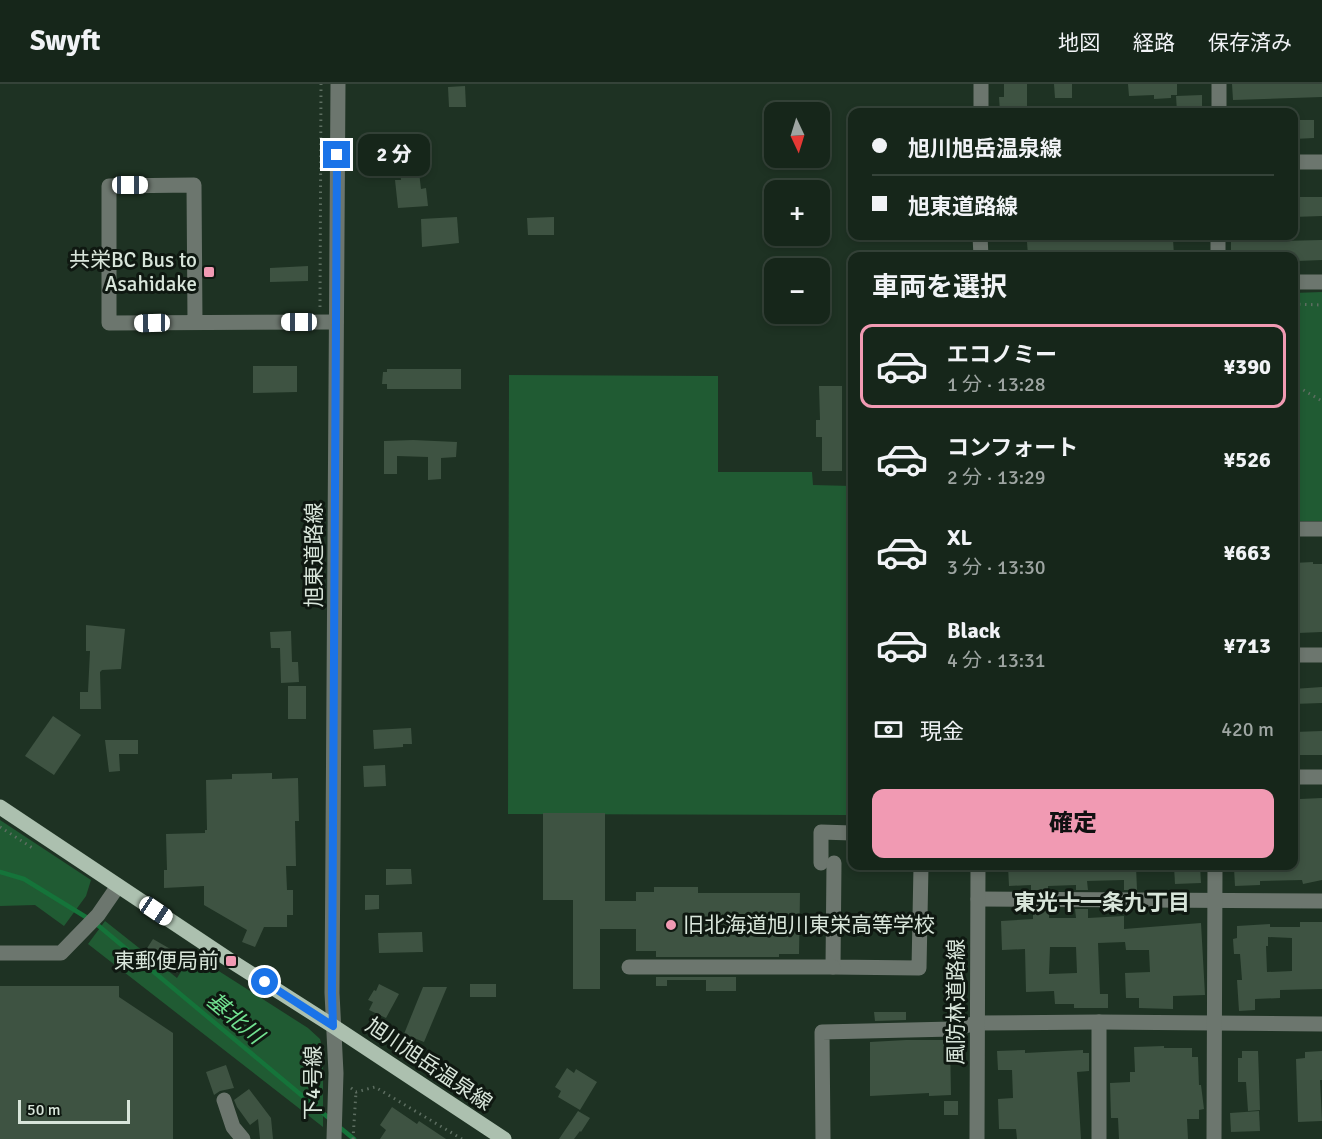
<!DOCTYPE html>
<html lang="ja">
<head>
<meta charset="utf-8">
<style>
  body { margin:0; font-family:Signika,"Noto Sans JP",sans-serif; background:#1f2e23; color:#f1f3f6; height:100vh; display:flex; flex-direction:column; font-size:22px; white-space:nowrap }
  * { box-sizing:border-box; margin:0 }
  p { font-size:20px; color:#9ea5a2 }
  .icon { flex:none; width:33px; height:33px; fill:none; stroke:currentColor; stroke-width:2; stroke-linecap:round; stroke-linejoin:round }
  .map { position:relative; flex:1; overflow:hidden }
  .sheet { position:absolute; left:848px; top:168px; width:450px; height:618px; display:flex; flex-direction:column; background:#16261a; border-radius:12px; box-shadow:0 3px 9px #0003,0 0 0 2px #354339 }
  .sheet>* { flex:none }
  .hud { position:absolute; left:848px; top:24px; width:450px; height:132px; border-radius:12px; box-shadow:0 3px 9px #0003,0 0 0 2px #354339; display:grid; align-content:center; height:132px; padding:0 24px; background:#16261a }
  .needle { width:39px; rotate:176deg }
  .fabs { position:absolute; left:764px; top:18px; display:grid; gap:12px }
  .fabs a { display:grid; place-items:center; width:66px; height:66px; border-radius:12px; background:#16261a; box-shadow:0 3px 9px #0003,0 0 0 2px #354339; font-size:30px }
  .scale { position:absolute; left:18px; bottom:15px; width:112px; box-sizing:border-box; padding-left:6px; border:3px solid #d8e5da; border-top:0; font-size:16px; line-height:21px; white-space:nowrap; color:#d8e5da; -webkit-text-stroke:4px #0f1811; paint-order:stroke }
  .end { position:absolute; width:27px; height:27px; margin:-14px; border:8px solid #1a73e8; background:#fff; box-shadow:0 0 0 3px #fff }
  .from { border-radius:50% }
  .bubble { position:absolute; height:42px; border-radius:12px; background:#16261a; box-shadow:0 3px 9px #0003,0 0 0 2px #354339; font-size:20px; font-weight:800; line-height:42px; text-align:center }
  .car { position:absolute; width:18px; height:36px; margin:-18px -9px; border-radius:8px; box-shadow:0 0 4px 2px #0007; background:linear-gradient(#fff 24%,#345 0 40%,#fff 0 76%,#345 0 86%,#fff 0) }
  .hud b { display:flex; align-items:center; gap:21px; height:57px; font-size:22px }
  .hud b+b { border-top:2px solid #354339 }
  .hud i { width:15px; height:15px; background:#f1f3f6 }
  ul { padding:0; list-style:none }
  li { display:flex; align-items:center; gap:18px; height:84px; margin:0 12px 9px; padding:0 12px; border:3px solid transparent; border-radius:12px }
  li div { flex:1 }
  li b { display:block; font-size:22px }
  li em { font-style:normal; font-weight:800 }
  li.active { border-color:#f19ab3 }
  li>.icon { width:54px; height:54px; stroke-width:1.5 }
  h2 { padding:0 24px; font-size:27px; line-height:72px }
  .pay { display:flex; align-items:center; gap:15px; height:66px; padding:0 24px; font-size:22px }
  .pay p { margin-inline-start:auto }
  .cta { display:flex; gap:12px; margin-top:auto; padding:12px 24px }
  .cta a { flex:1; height:69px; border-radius:12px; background:#f19ab3; color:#111; font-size:24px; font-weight:800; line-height:69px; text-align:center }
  header { display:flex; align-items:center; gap:36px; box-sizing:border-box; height:84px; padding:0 30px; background:#16261a; border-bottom:2px solid #354339 }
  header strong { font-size:28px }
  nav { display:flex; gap:33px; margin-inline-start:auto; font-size:21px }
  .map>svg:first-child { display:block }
  .green { fill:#205b33 }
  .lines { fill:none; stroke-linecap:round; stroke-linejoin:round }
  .stream { stroke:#15743a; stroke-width:4.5 }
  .building { fill:#3e5342; fill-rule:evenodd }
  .path { stroke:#5d6e61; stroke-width:3; stroke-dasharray:1.5 4.5; stroke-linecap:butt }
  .minor { stroke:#6c766e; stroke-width:15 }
  .major { stroke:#acc0af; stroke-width:15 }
  .route { stroke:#1a73e8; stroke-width:8 }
  .poi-dot { fill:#f19ab3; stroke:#0f1811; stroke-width:2 }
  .labels { text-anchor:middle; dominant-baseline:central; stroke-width:6; stroke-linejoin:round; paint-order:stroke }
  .poi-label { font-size:21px; fill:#d8e5da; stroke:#0f1811; text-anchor:end }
  .street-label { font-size:21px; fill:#d8e5da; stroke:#0f1811 }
  .neighbourhood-label { font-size:22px; font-weight:bold; fill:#d8e5da; stroke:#0f1811 }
  .water-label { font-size:22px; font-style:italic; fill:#71e190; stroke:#0f1811 }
</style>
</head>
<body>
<header>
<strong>Swyft</strong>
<nav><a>地図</a><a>経路</a><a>保存済み</a></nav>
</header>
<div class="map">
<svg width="1322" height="1055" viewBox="0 0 1322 1055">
  <rect width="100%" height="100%" fill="#1e3223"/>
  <g class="green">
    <path d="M1322,208V437H1293V209Z"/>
    <path d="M509,291L718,292V388H812L813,401L852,402V731L508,730Z"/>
    <path d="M0,736L91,796L86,812L64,842L35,821L0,822Z"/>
    <path d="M105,837L177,894L192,870L308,944L320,955L323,966V1043L88,860Z"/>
  </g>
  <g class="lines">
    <g class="stream">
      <path d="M0,788L24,795L94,838L330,1035"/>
      <path d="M338,1042L354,1055"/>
    </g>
  </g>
  <g class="building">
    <path d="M1004,0H1027V28H1000L999,13H1004Z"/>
    <path d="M1054,0H1072V14H1055Z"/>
    <path d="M1128,0H1177V11H1171V14L1154,15V11L1129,12Z"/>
    <path d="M1232,0H1322V13L1233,16Z"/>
    <path d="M465,2L466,23H449L448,3Z"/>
    <path d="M1202,11V28H1177L1176,12Z"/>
    <path d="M1294,36H1314V54L1294,55Z"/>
    <path d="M418,79L421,105L426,104L428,122L398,124L395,96H401L399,80Z"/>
    <path d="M1293,113H1322V132L1293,133Z"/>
    <path d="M457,133L459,159L422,163L421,135Z"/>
    <path d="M554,133V151H528L527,134Z"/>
    <path d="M1231,152H1245V158L1322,156V176L1297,177V172H1236V171H1231Z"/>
    <path d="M1050,154H1064V157L1173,155L1174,172H1028L1027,158L1051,157Z"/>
    <path d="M308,182V197L270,198V184Z"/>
    <path d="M253,282H297V308L253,309Z"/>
    <path d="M387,285H461V305H387V300H382L383,288H387Z"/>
    <path d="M819,302H842V387H822V353H816V336H820Z"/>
    <path d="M413,356L457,358L456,373L441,374V395L428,396V373L397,372V390H384V357Z"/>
    <path d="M1313,478V480H1322V548L1298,549L1293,479Z"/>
    <path d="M86,541L125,545L121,585L102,586L100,588L101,625H80V608H88L90,567H86Z"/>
    <path d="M291,547L292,578H298L299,598L281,599L280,564H271L270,548Z"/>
    <rect x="288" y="602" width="18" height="33"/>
    <path d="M1322,603V619L1293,620V605Z"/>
    <path d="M53,632L81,651L54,691L25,672Z"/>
    <path d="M411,644L412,660H403V663L374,665L373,646Z"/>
    <path d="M1322,647V671H1300V661H1295L1294,648Z"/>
    <path d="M105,656H138V670H119L120,687L109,688Z"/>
    <path d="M385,681L386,702L364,703L363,682Z"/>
    <path d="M272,689V695L298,694L299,737H295L296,782H286L287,806H293V831H287V843H264L255,863L242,858L247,846L204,821V802L164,804V786H167L166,750L205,749V746H207L206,696L232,695V690Z"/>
    <path d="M1322,714V796L1303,800L1302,796L1260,797V801L1235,802L1234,784H1238V782H1293V776H1296L1293,749L1294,722H1300V715Z"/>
    <path d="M543,729H605V817H636V808H654V803H698V809H800L799,870H779V873H656V867H636V845H600V905H573V816H543Z"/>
    <path d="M1008,782H1136L1137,806H1124V796L1087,797L1088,806H1076V801L1048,802V806H1031V801L1009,802Z"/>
    <path d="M1174,782H1200L1201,799L1175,800Z"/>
    <path d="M386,785H411L412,800L386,801Z"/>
    <path d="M365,811H379V825L365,826Z"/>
    <path d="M1033,825H1049V834H1076L1075,825H1088V834L1124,832V845L1201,839L1205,911L1173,912V925L1139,924V914H1126L1125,889L1150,888L1149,866H1126L1125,858L1098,859L1100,910H1108V924H1074V920H1055L1054,907L1026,908L1025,865L1002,866L1001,837L1033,835ZM1050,863H1076L1077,889L1049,890Z"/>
    <path d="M1300,838H1322V905L1280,906V914L1255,915V926L1239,927L1237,896H1242L1240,870H1234L1233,855L1237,854V842L1270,840V843H1300ZM1268,853L1292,854V887L1267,888L1266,862H1268Z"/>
    <path d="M422,848L423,868L379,869L378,849Z"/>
    <path d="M153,855L186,874L177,889L144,869Z"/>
    <path d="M656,893H736V907H706V896H667V902H656Z"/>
    <path d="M379,900L399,910L386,934L369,926L373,918L368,916L374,906L376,907Z"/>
    <rect x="470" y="900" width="26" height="13"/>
    <path d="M0,902H119V913L173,949V1055H0Z"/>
    <path d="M423,903H447L424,958L404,950Z"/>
    <path d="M874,928H906V936L875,937Z"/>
    <path d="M906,956H950L951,1011L929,1012V1009L870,1012V958Z"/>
    <path d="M1164,962V964H1192V973H1198L1199,1001H1201L1204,1025L1199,1026V1035H1187L1188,1055H1119L1118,1034H1111L1110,999L1130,998V988H1135L1134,963Z"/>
    <path d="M1025,966V969L1083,966V969H1089V987L1077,988L1081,1055H1017L1016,1045H999L998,1015L1013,1014L1012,986H998L997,967Z"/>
    <path d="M1242,967H1258L1260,1026L1248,1027L1246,998H1238V974H1242Z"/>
    <path d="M1322,967V996H1320L1322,1037L1298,1038L1296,975L1305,974V968Z"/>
    <path d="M226,981L234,1004L220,1007L214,1011L206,988Z"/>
    <path d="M567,984L574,989L576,985L597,998L580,1026L558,1013L561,1007L555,1003Z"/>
    <path d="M249,1005L271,1034L273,1055H260L258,1035L250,1041L237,1023L234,1016Z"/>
    <rect x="944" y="1017" width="14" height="14"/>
    <path d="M392,1023L417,1040L419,1037L446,1055H380L386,1046L380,1041Z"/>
    <path d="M578,1027L590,1034L581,1048L580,1047L574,1055H559Z"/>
    <path d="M1259,1027L1260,1047L1231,1048L1230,1029Z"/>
  </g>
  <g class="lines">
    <g class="path">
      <path d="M1293,220L1322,221"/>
      <path d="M320,223L321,0"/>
      <path d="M1293,300L1322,317"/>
      <path d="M0,743L34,765"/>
      <path d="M351,1004L356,1008L375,1003L462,1055"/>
      <path d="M353,1055L356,1008"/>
    </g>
    <g class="minor">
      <path d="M981,28V0"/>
      <path d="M1219,28V0"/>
      <path d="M1293,78H1322"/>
      <path d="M980,152L981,172"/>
      <path d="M1218,172V152"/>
      <path d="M1293,198H1322"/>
      <path d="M195,238L194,101L109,102V239L336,238"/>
      <path d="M1293,445H1322"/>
      <path d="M1293,571H1322"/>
      <path d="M1293,693H1322"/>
      <path d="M821,779V748L852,749"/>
      <path d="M834,779L833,883L919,884L921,782"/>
      <path d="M978,815L1322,817"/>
      <path d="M0,869H61L98,831L118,802"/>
      <path d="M629,883H833"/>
      <path d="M1099,938V1055"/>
      <path d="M224,1016L233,1043L243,1055"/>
      <path d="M334,1055L336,989L332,909L338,0"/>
      <path d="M823,1055L822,948L953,945L977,939L1099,938L1322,940"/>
      <path d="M977,1055L978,782"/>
      <path d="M1214,1055L1215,782"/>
    </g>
    <path class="major" d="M0,723L231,877L333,942L504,1055"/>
  </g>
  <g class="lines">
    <path class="route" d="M265,898L333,942L332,909L337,71"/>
  </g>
  <g class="poi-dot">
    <rect x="203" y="182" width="12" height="12" rx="3"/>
    <circle cx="671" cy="841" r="6"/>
    <rect x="225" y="871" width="12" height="12" rx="3"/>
  </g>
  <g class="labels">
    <g class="poi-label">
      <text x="197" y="176">共栄BC Bus to<tspan x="197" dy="24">Asahidake</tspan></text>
      <text x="683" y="841" text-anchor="start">旧北海道旭川東栄高等学校</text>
      <text x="219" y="877">東郵便局前</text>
    </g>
    <g class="street-label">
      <text transform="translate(314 471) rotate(-90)">旭東道路線</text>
      <text transform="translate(956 918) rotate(-90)">風防林道路線</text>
      <text transform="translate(429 980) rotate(34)">旭川旭岳温泉線</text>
      <text transform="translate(313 999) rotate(-90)">下4号線</text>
    </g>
    <g class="neighbourhood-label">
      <text x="1102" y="818">東光十一条九丁目</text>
    </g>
    <g class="water-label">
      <text transform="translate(235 934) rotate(40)">基北川</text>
    </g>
  </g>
</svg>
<div class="fabs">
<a><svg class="needle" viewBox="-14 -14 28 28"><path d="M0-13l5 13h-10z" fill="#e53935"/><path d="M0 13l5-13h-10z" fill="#9ea5a2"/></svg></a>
<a>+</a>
<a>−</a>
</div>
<div class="scale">50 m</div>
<i class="end from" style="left:265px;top:898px"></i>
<i class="end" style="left:337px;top:71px"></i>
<div class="bubble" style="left:358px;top:50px;width:72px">2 分</div>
<i class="car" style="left:130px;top:101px;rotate:90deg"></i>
<i class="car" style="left:299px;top:238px;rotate:270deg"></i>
<i class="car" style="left:152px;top:239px;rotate:269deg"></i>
<i class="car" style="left:156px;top:827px;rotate:124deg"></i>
<div class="hud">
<b><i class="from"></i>旭川旭岳温泉線</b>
<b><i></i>旭東道路線</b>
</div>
<section class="sheet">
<h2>車両を選択</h2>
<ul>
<li class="active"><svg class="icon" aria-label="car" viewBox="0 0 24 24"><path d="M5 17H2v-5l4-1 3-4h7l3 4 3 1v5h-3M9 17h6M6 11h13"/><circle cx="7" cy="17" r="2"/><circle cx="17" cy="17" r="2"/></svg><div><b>エコノミー</b><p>1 分 · 13:28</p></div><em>¥390</em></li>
<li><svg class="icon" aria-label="car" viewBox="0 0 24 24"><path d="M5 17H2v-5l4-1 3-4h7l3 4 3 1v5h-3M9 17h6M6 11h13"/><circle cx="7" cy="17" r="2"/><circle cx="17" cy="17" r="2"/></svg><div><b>コンフォート</b><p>2 分 · 13:29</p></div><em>¥526</em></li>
<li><svg class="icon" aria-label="car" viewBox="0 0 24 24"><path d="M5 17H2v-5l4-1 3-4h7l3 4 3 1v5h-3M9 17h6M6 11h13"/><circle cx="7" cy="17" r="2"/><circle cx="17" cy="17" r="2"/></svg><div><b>XL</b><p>3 分 · 13:30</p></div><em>¥663</em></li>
<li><svg class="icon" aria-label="car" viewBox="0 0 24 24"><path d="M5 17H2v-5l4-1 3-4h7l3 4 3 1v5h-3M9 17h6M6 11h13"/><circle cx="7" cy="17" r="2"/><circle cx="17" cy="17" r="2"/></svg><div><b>Black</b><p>4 分 · 13:31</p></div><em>¥713</em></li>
</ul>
<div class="pay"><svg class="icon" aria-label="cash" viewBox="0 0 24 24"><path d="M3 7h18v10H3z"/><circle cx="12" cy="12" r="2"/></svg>現金<p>420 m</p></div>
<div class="cta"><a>確定</a></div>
</section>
</div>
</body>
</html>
